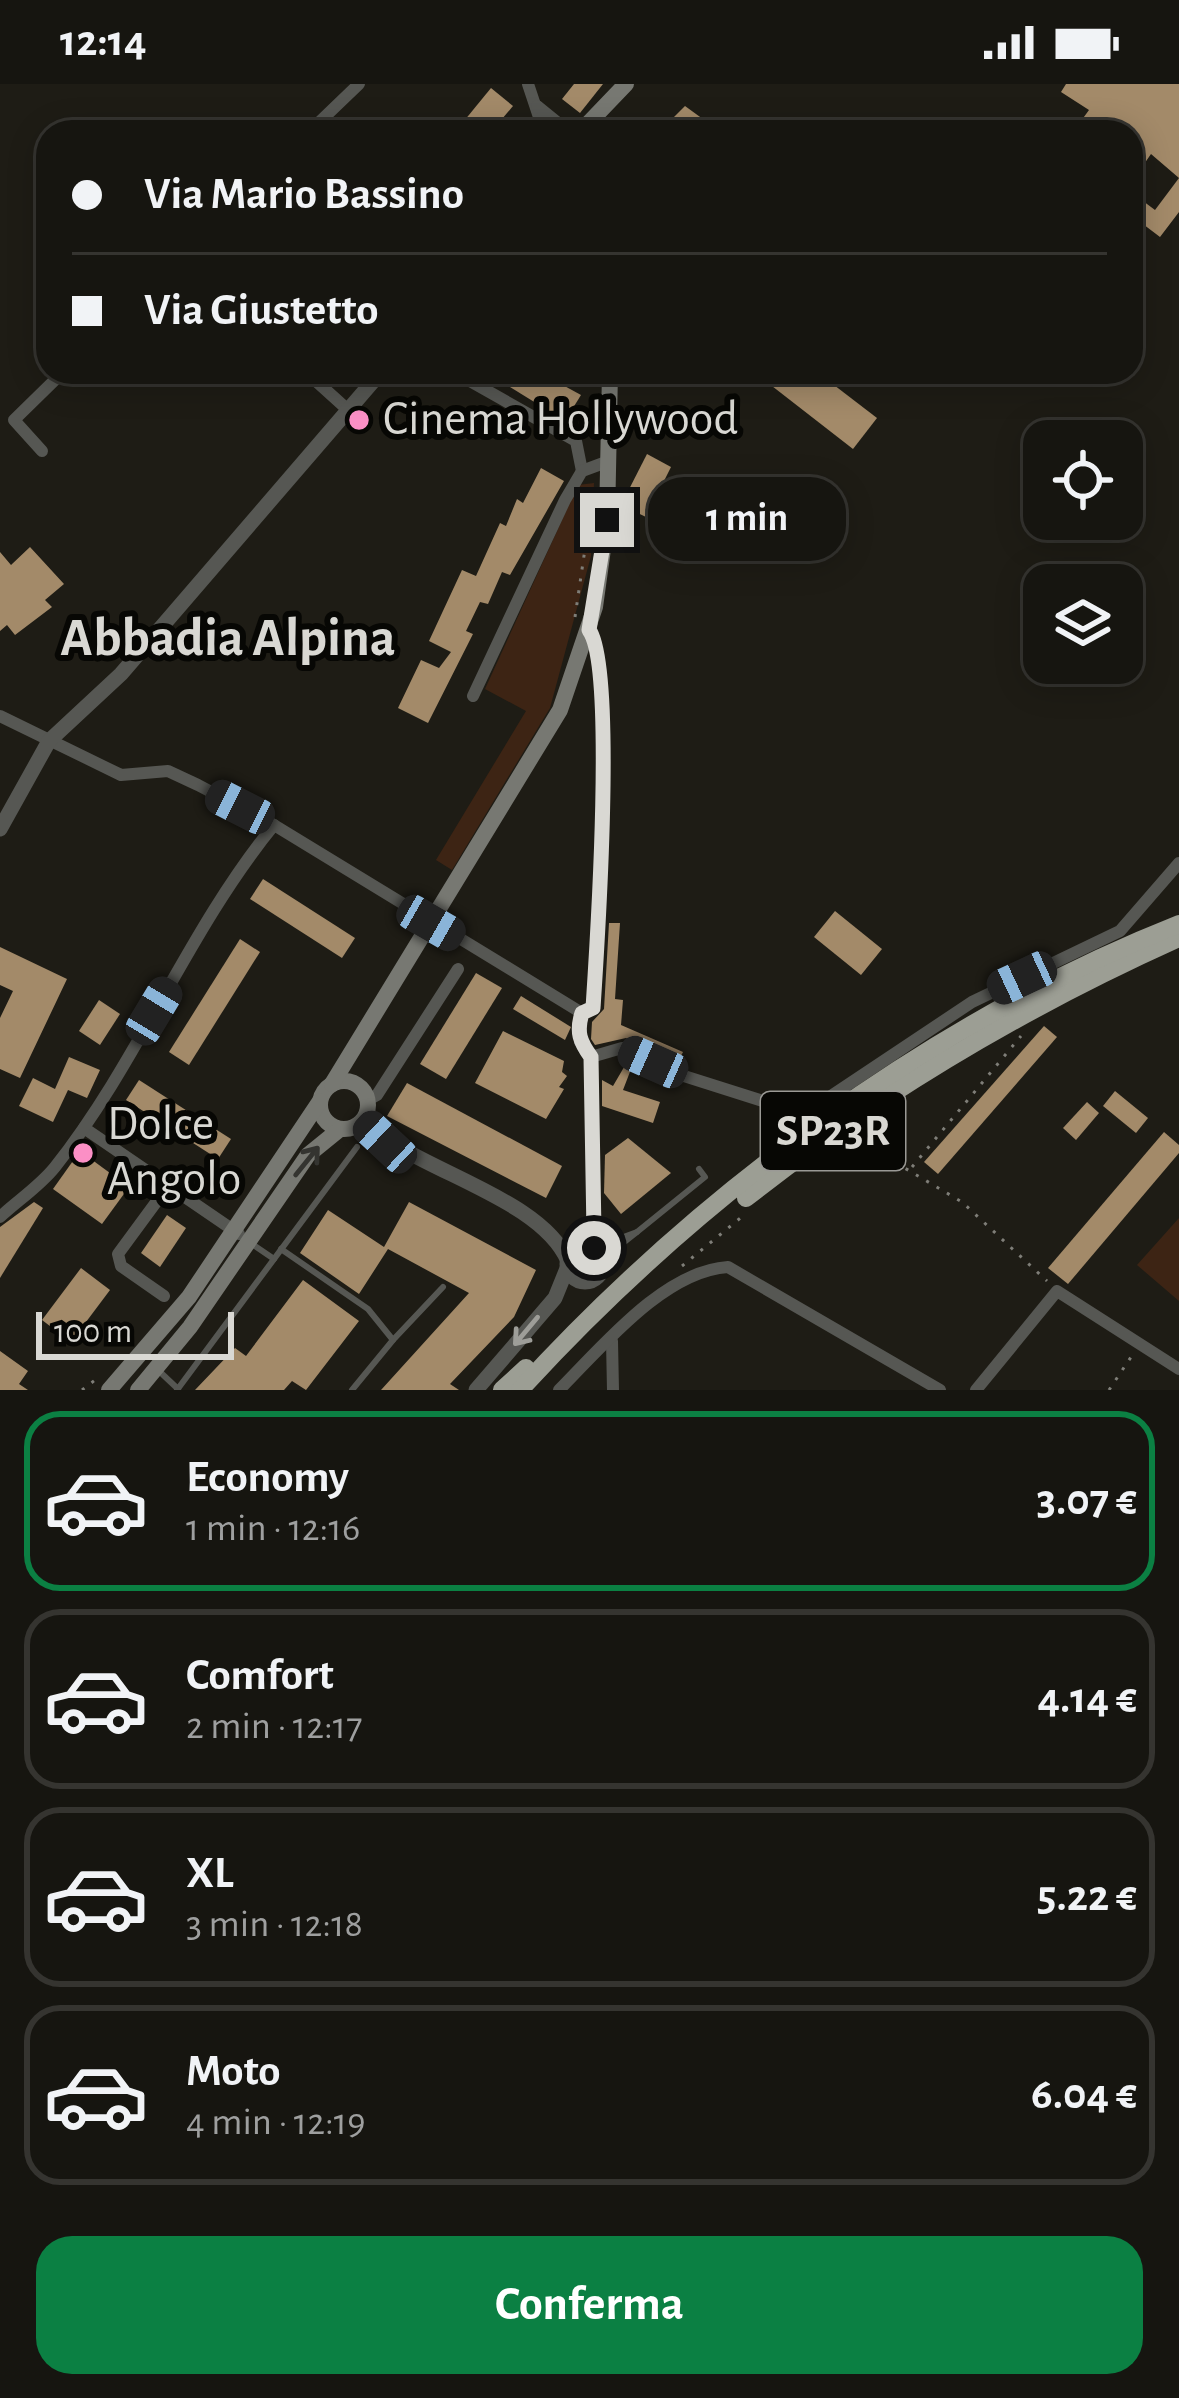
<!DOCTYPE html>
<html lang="it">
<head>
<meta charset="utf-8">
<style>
  body { margin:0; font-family:"Alegreya Sans",sans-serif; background:#23221e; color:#f1f3f6; height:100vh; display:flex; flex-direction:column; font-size:45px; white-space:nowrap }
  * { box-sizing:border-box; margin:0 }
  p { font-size:39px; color:#9e9f9f }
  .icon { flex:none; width:66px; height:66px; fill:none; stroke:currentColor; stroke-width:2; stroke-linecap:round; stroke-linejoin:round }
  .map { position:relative; height:1306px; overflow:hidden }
  .details { display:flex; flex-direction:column; background:#161510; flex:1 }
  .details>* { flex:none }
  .hud { position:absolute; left:36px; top:36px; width:1107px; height:264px; border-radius:36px; box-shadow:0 6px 30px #0003,0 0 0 3px #353430; display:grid; align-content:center; height:264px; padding:0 36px; background:#161510 }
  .tools { position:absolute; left:1023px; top:336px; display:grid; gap:24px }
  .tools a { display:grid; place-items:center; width:120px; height:120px; border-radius:24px; background:#161510; box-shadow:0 6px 30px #0003,0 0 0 3px #353430; font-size:60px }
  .scale { position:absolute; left:36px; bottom:30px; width:198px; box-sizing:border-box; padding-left:12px; border:6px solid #d9d8d3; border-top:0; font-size:33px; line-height:42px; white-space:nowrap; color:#d9d8d3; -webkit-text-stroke:9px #070704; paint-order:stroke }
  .end { position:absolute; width:54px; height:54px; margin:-27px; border:15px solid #d9d8d3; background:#111; box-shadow:0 0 0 6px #111 }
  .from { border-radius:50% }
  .bubble { position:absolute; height:84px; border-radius:36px; background:#161510; box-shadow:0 6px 30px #0003,0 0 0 3px #353430; font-size:39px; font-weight:700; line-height:84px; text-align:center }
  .car { position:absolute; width:36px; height:72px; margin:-36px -18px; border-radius:15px; box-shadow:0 0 9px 3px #0007; background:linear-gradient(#222 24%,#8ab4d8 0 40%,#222 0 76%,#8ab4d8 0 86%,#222 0) }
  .hud b { display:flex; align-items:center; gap:42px; height:114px; font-size:45px }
  .hud b+b { border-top:3px solid #353430 }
  .hud i { width:30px; height:30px; background:#f1f3f6 }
  ul { padding:21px 0 0; list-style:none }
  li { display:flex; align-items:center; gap:36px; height:180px; margin:0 24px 18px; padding:0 12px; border:6px solid #353430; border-radius:36px }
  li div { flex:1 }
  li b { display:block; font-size:45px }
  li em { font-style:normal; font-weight:700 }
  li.current { border-color:#0b8043 }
  li>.icon { width:108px; height:108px; stroke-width:1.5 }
  .button { display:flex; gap:24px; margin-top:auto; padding:24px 36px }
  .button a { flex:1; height:138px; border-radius:36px; background:#0b8043; color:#fff; font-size:48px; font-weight:700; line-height:138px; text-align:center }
  .status { display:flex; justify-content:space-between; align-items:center; height:84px; padding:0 60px; background:#161510; direction:ltr }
  .status svg { height:33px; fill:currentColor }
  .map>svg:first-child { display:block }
  .green { fill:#3d2414 }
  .building { fill:#a38a69 }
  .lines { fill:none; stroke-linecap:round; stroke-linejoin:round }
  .path { stroke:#7f7e78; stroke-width:3; stroke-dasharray:3 9; stroke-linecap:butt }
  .service { stroke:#565753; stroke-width:6 }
  .minor { stroke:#565753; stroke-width:12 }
  .tertiary { stroke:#565753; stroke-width:15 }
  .secondary { stroke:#777872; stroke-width:16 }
  .trunk { stroke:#9c9e94; stroke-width:18 }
  .oneway { stroke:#343430 }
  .oneway2 { stroke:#9e9e99 }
  .route { stroke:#d9d8d3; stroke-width:15 }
  .poi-dot { fill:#fb8fc5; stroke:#070704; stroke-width:4.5 }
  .labels { text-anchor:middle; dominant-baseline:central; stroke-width:12; stroke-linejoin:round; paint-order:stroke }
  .shield { fill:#070704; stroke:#9a9995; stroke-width:3 }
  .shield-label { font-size:45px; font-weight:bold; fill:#d9d8d3 }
  .poi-label { font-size:48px; fill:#d9d8d3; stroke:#070704; text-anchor:start }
  .quarter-label { font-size:54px; font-weight:bold; fill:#d9d8d3; stroke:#070704 }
</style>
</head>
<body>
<div class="status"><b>12:14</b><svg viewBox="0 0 49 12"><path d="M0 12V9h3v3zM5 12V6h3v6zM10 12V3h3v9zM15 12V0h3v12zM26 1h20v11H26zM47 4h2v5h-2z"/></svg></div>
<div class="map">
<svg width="1179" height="1306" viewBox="0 0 1179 1306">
  <rect width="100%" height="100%" fill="#1e1c15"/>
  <g class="green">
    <path d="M594,399L591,472L550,624L452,786L436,776L526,627L485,605L578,401Z"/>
    <path d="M1179,1134V1217L1137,1181Z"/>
  </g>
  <g class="building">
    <path d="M574,0H603L580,29L562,15Z"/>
    <path d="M1066,0H1179V128L1160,153L1131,131V108L1155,126L1179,94L1151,70L1131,99V48H1073L1089,26L1061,8Z"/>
    <path d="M491,4L513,22L491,48H455Z"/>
    <path d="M685,22L707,38L700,48L688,43L659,48Z"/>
    <path d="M486,288H539L581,311L565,337Z"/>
    <path d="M754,288H817L877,334L853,365Z"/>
    <path d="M647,370L671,383L646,433L621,421Z"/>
    <path d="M541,384L564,397L510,491L502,488L488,520L480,518L466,547L473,550L428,639L398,624L421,576L439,584L451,568L429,557L462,486L476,492L500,439L506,442L517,415L523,419Z"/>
    <path d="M30,463L64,500L45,516L52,523L15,551L7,541L0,547V468L11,481Z"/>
    <path d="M263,795L355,854L342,874L250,815Z"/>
    <path d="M835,827L882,865L861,891L814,853Z"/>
    <path d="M609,839H620L615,915L623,916L621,941L683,968L678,978L626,954L595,961L591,955L592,938L604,925Z"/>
    <path d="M240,855L260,868L189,981L169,968Z"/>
    <path d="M0,863L67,895L20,994L0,985V934L13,907L0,901Z"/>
    <path d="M476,889L502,904L446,995L420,980Z"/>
    <path d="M521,912L571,943L565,956L513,925Z"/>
    <path d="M99,916L120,930L100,961L79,947Z"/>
    <path d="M1044,942L1057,953L938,1090L924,1078Z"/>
    <path d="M503,947L564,977L562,988L567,992L559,1003L564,1005L546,1035L475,999Z"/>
    <path d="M69,973L100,986L87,1014L68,1006L53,1038L19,1022L33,994L55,1005Z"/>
    <path d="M627,978L633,980L623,1006L660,1018L653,1039L602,1022V996L613,1002Z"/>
    <path d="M139,996L231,1055L218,1075L126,1016Z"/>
    <path d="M407,999L562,1082L546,1114L387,1032Z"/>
    <path d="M1115,1007L1148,1034L1136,1049L1103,1022Z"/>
    <path d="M1087,1018L1099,1029L1076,1056L1063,1044Z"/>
    <path d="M1164,1048L1179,1061V1069L1068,1200L1048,1184Z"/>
    <path d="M628,1054L671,1089L621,1130L604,1109L605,1071Z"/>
    <path d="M80,1067L129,1103L102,1140L53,1105Z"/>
    <path d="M34,1118L43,1124L0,1194V1143Z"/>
    <path d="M409,1118L536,1186L514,1233L450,1300L459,1306H381L469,1209L388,1165L359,1210L300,1169L328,1126L384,1163Z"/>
    <path d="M167,1131L186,1144L160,1183L141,1169Z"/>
    <path d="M81,1184L110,1206L71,1258L42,1236Z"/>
    <path d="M303,1196L359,1237L306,1306L292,1297L284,1306H195L235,1264L246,1272Z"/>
    <path d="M0,1267L28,1287L19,1300L28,1306H0Z"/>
  </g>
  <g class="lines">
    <g class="path">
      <path d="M575,533L591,424"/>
      <path d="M854,1054L962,1118L1047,1197"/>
      <path d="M912,1083L1021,952"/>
      <path d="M682,1182L744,1131"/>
      <path d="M82,1306L99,1293"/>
      <path d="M1109,1306L1131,1273"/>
    </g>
    <g class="service">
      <path d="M637,1148L705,1093L699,1085"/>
      <path d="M252,1160L274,1175"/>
      <path d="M594,1164L637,1148L603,1175"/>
      <path d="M281,1165L368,1225L393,1256L352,1306"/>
      <path d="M393,1256L443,1203"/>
      <path d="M159,1287L178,1305"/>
      <path d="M177,1306L357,1063"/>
    </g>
    <g class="minor">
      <path d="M528,0L544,48"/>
      <path d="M537,22L569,48"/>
      <path d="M309,48L359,0"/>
      <path d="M306,288L348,326"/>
      <path d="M454,288L576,357L582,387"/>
      <path d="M42,367L14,336L63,288"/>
      <path d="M473,612L565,416L582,387L609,377"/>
      <path d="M0,632L121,691L168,687L198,701L274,741L582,929L580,958L591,973"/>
      <path d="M582,929L594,924C597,864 616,581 589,546"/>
      <path d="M591,973L622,964L684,992L804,1030L972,918L1120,847L1179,779"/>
      <path d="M368,1016L377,1011L458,885"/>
      <path d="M84,1044L239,1150"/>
      <path d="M0,1133C17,1117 40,1102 55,1083C139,977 188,846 274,741"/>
      <path d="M589,1162L594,1149L591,973"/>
      <path d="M164,1212L121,1182L118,1170L168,1102"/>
      <path d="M612,1257L613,1306"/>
      <path d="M559,1306C602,1263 664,1187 728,1183L940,1306"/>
      <path d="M976,1306L1057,1207L1179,1285"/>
    </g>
    <g class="tertiary">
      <path d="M0,745L49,657L121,590L381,288"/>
      <path d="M363,1037C415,1087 540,1112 568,1177"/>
      <circle cx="585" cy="1180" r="18"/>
      <path d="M476,1306L555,1214L568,1182"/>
    </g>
    <g class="secondary">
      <path d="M580,48L626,0"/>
      <circle cx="344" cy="1021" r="24"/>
      <path d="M332,1000L560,626L595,523L607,436L610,288"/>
      <path d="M109,1306L189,1213L320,1017"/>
      <path d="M138,1306L190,1243L308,1071L340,1045"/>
    </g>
    <g class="trunk">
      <path d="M746,1114C880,1009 1023,924 1179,854"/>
      <path d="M502,1306L526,1284"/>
      <path d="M520,1306C699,1110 931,938 1179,840"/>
    </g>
  </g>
  <defs><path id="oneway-shaft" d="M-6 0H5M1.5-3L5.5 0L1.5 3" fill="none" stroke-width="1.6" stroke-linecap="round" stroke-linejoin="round" transform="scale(3)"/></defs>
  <use class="oneway" href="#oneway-shaft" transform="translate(307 1077) rotate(-51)"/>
  <use class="oneway2" href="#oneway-shaft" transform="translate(526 1247) rotate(130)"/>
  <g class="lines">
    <path class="route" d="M594,1164L589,1162L594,1149L591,973C580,958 576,948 582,929L593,924C597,863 616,583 589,546L607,436"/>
  </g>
  <g class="poi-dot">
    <circle cx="359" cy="336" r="12"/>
    <circle cx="83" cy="1069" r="12"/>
  </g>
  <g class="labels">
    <rect class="shield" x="761" y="1008" width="144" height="78" rx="9"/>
    <g class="shield-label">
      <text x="833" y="1047">SP23R</text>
    </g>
    <g class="poi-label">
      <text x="383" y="336">Cinema Hollywood</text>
      <text x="107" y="1041">Dolce<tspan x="107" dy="55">Angolo</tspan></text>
    </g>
    <g class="quarter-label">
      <text x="228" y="555">Abbadia Alpina</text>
    </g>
  </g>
</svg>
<div class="tools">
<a><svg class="icon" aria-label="locate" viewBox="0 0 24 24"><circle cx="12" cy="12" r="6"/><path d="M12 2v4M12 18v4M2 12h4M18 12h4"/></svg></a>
<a><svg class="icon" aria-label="layers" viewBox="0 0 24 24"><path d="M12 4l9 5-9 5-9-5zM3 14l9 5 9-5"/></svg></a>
</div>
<div class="scale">100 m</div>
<i class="end from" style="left:594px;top:1164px"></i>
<i class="end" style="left:607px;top:436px"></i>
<div class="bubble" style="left:648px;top:393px;width:198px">1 min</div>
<i class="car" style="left:240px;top:723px;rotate:297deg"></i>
<i class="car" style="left:431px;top:839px;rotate:120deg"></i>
<i class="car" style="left:1022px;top:894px;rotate:245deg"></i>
<i class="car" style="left:154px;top:927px;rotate:31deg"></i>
<i class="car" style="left:653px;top:978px;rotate:294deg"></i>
<i class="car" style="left:385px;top:1058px;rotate:313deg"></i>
<div class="hud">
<b><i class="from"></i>Via Mario Bassino</b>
<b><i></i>Via Giustetto</b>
</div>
</div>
<section class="details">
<ul>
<li class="current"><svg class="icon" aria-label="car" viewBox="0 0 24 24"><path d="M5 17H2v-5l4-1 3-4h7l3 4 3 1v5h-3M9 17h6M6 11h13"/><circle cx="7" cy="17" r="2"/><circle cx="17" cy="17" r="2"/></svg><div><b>Economy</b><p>1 min · 12:16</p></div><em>3.07 €</em></li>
<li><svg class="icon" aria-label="car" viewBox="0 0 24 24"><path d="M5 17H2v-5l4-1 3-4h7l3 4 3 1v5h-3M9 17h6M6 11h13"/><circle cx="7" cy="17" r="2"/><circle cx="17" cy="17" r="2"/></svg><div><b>Comfort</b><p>2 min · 12:17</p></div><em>4.14 €</em></li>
<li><svg class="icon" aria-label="car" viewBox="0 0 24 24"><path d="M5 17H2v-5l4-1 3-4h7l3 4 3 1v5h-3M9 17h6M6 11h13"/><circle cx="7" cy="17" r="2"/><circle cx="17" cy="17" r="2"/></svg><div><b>XL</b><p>3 min · 12:18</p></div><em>5.22 €</em></li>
<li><svg class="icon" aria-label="car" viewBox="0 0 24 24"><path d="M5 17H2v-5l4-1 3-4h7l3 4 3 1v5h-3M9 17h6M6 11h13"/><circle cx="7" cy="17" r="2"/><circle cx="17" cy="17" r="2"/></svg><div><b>Moto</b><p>4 min · 12:19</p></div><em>6.04 €</em></li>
</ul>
<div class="button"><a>Conferma</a></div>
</section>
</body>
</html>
